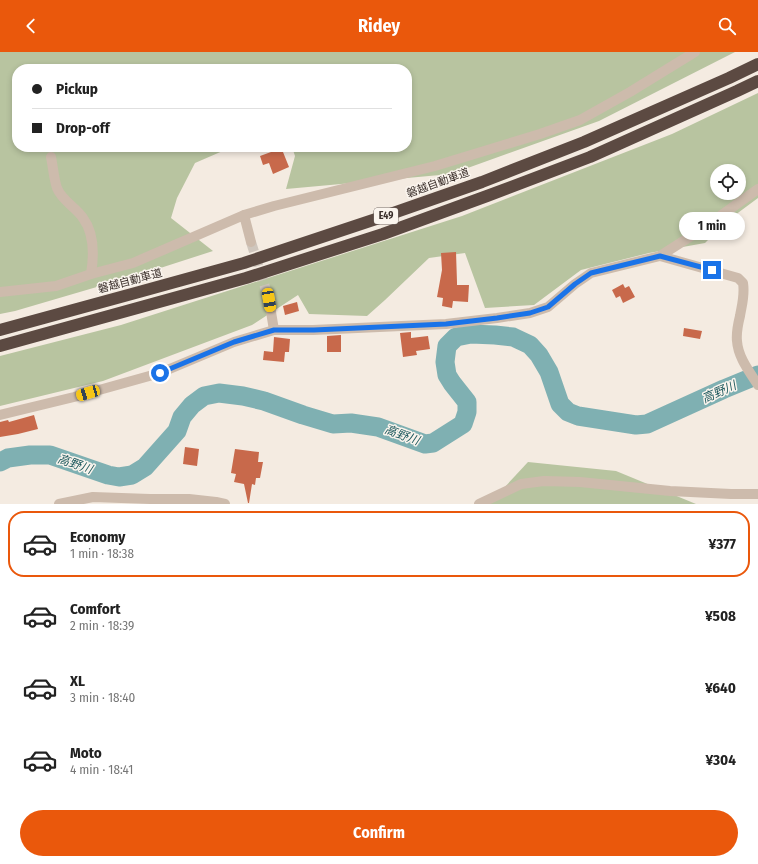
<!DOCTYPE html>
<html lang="en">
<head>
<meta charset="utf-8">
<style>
  body { margin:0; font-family:"Fira Sans Condensed","Noto Sans JP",sans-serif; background:#f6f6f6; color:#222; height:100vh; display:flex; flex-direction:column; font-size:15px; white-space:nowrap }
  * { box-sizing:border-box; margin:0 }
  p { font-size:13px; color:#767676 }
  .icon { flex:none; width:22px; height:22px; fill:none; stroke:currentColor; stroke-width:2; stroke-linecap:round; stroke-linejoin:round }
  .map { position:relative; height:452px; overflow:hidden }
  .details { display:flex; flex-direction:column; background:#fff; flex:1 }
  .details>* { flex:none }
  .top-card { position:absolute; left:12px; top:12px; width:400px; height:88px; border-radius:16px; box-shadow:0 2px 6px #0003; display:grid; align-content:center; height:88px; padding:0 20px; background:#fff }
  .controls { position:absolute; left:710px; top:112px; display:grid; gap:8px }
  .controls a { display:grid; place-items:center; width:36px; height:36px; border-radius:50%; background:#fff; box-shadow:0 2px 6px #0003; font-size:20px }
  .end { position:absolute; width:18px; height:18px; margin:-9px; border:5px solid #1a73e8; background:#fff; box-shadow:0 0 0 2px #fff }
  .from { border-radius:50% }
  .bubble { position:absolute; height:28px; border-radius:14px; background:#fff; box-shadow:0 2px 6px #0003; font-size:13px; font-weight:700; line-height:28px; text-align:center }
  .car { position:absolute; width:12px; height:24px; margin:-12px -6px; border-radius:5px; box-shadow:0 0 3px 1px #0007; background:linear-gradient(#f5c518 24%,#345 0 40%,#f5c518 0 76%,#345 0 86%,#f5c518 0) }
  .top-card b { display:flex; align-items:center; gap:14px; height:38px; font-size:15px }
  .top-card b+b { border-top:1px solid #e0e0e0 }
  .top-card i { width:10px; height:10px; background:#222 }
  ul { padding:7px 0 0; list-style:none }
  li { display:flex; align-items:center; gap:12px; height:66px; margin:0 8px 6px; padding:0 12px; border:2px solid transparent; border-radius:16px }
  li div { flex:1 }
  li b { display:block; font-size:15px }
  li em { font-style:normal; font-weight:700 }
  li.selected { border-color:#ea580c }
  li>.icon { width:36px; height:36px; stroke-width:1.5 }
  .cta { display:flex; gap:8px; margin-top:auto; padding:8px 20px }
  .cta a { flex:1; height:46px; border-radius:24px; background:#ea580c; color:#fff; font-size:16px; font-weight:700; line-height:46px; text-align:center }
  header { display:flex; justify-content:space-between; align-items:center; height:52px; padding:0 20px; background:#ea580c; color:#fff; font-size:18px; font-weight:700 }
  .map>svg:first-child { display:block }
  .green { fill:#b8c4a0; fill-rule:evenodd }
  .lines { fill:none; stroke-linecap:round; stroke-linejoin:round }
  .river { stroke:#7fb0b2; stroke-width:19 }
  .building { fill:#c8694b }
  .street-tunnel { stroke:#cfc6bd; stroke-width:10; stroke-dasharray:10 5; stroke-linecap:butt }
  .street { stroke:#cdbbac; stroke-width:10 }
  .highway { stroke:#5c4a42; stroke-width:12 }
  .route { stroke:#1a73e8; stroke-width:5 }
  .labels { text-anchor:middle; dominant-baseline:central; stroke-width:3; stroke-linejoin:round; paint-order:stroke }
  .shield { fill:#fbf5ee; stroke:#756b66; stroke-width:1 }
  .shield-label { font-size:10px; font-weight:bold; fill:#3b302b }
  .street-label { font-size:11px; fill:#3b302b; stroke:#fbf5ee }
  .water-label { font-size:12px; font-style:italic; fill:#1f5a5e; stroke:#fbf5ee }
</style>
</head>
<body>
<header><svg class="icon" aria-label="back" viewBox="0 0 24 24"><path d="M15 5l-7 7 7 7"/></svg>Ridey<svg class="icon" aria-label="search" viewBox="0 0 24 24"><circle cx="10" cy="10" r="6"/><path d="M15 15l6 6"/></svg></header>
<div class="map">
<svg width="758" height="452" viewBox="0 0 758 452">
  <rect width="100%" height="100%" fill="#f4ebe1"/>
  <g class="green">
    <path d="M0,0H735L599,69L451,122L286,137L295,104L292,95H407V17H17V95H229L225,98L195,111L177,146L171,166L213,199L117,230L107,232L15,259L0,262Z"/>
    <path d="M758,41V146L727,169L705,191L649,201L581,218L534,253L485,256L465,201L429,206L385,248L367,264L309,262L298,243L252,273L103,329L0,354V304L121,273L462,164L672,82ZM717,119H739V141H717Z"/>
    <path d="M528,410L616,419L696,452H489Z"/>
  </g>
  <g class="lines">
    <path class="river" d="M0,410L8,406L30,403H50L108,423L119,425L132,423L145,415L177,379L182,365L192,353L204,344L219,341L243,344L264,349L303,363L333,372L351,371L378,375L425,392L433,391L463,372L467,360V350L452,331L447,323L445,310L447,294L456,285L471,282L495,283L513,285L530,293L539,303L549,320L560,352L568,360L578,364L636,373L647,372L724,337L758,323"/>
  </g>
  <g class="building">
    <path d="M269,95H281L289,115L273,122L269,111L263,113L260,104L271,100Z"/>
    <path d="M456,200L457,230V233H469L468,250L453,249L452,256L442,254L443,246L437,245L442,218L441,201Z"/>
    <path d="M623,232L625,236L629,234L635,245L623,251L620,244L616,246L612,238Z"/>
    <path d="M297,250L299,259L285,263L283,254Z"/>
    <path d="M684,276L702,279L700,287L683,284Z"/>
    <path d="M411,280V286L428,284L430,297L416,299L417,303L403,305L400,281Z"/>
    <path d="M341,283V300H327V284Z"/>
    <path d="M274,285L290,287L289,300H285L284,310L263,308L264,299L273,300Z"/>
    <path d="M34,363L38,377L18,382L0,385V370L8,368L9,370Z"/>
    <path d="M185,395L199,397L197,414L183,412Z"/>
    <path d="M235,397L259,400L258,410H263L260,426H256L255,433L252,432L249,451H248L244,432L234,430L236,422L231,421Z"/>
  </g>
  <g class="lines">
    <path class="street-tunnel" d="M251,190L269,248"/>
    <g class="street">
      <path d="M51,105C53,115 54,127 57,136C62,149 76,155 83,166C94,181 94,204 91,222"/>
      <path d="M244,163L274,154L435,114L540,82L580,68L630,40L695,0"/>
      <path d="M660,204L738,226L743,231C745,243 742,252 740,264C738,272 736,280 737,289C738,305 749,319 758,333"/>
      <path d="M0,240L56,234L91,222L133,211L244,163L251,190"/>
      <path d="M269,248L274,278"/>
      <path d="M0,363L74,345L160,321L234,290L274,278H313L446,272L497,266L530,261L548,255L575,232L591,221L660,204L699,179L758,137"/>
      <path d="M59,452L93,445L150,447H189L216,450L225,452"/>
      <path d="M479,452L521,432L544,429L580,430L670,439L731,442H758"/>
    </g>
    <g class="highway">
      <path d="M0,278L139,240L244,211L379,166L482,130L584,90L729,26L758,12"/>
      <path d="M0,294L246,226L383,182L487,144L590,105L737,39L758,29"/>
    </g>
  </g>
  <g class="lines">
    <path class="route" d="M160,321L234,290L274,278H314L446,272L497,266L530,261L548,255L575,232L591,221L660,204L712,218"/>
  </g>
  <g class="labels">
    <rect class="shield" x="374" y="156" width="24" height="16" rx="3"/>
    <g class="shield-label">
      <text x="386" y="164">E49</text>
    </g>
    <g class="street-label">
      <text transform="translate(438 131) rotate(-20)">磐越自動車道</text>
      <text transform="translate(130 229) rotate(-15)">磐越自動車道</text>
    </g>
    <g class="water-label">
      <text transform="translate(719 340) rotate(-24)">高野川</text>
      <text transform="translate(402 383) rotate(20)">高野川</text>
      <text transform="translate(75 412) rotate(19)">高野川</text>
    </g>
  </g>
</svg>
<div class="controls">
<a><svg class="icon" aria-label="locate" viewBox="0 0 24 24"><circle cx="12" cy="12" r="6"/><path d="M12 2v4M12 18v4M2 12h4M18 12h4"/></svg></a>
</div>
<i class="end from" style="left:160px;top:321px"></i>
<i class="end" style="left:712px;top:218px"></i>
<div class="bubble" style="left:679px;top:160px;width:66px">1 min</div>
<i class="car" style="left:269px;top:248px;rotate:170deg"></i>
<i class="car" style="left:88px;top:341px;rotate:254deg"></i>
<div class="top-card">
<b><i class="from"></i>Pickup</b>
<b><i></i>Drop-off</b>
</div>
</div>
<section class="details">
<ul>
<li class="selected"><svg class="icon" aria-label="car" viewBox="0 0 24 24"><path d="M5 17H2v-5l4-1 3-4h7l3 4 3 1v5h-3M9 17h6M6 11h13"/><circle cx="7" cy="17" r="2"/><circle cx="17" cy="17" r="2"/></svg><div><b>Economy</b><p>1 min · 18:38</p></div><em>¥377</em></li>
<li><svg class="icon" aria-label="car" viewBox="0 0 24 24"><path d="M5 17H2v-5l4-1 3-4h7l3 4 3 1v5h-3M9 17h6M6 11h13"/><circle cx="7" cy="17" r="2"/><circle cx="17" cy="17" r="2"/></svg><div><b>Comfort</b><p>2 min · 18:39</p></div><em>¥508</em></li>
<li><svg class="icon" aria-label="car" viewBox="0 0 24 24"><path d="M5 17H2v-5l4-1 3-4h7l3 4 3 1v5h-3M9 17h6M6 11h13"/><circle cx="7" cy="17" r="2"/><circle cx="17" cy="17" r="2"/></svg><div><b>XL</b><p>3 min · 18:40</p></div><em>¥640</em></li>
<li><svg class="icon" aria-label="car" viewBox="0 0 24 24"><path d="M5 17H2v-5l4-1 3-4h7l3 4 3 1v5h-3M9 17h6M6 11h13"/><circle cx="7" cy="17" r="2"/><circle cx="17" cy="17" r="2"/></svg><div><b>Moto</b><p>4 min · 18:41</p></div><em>¥304</em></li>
</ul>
<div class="cta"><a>Confirm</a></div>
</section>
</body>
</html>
